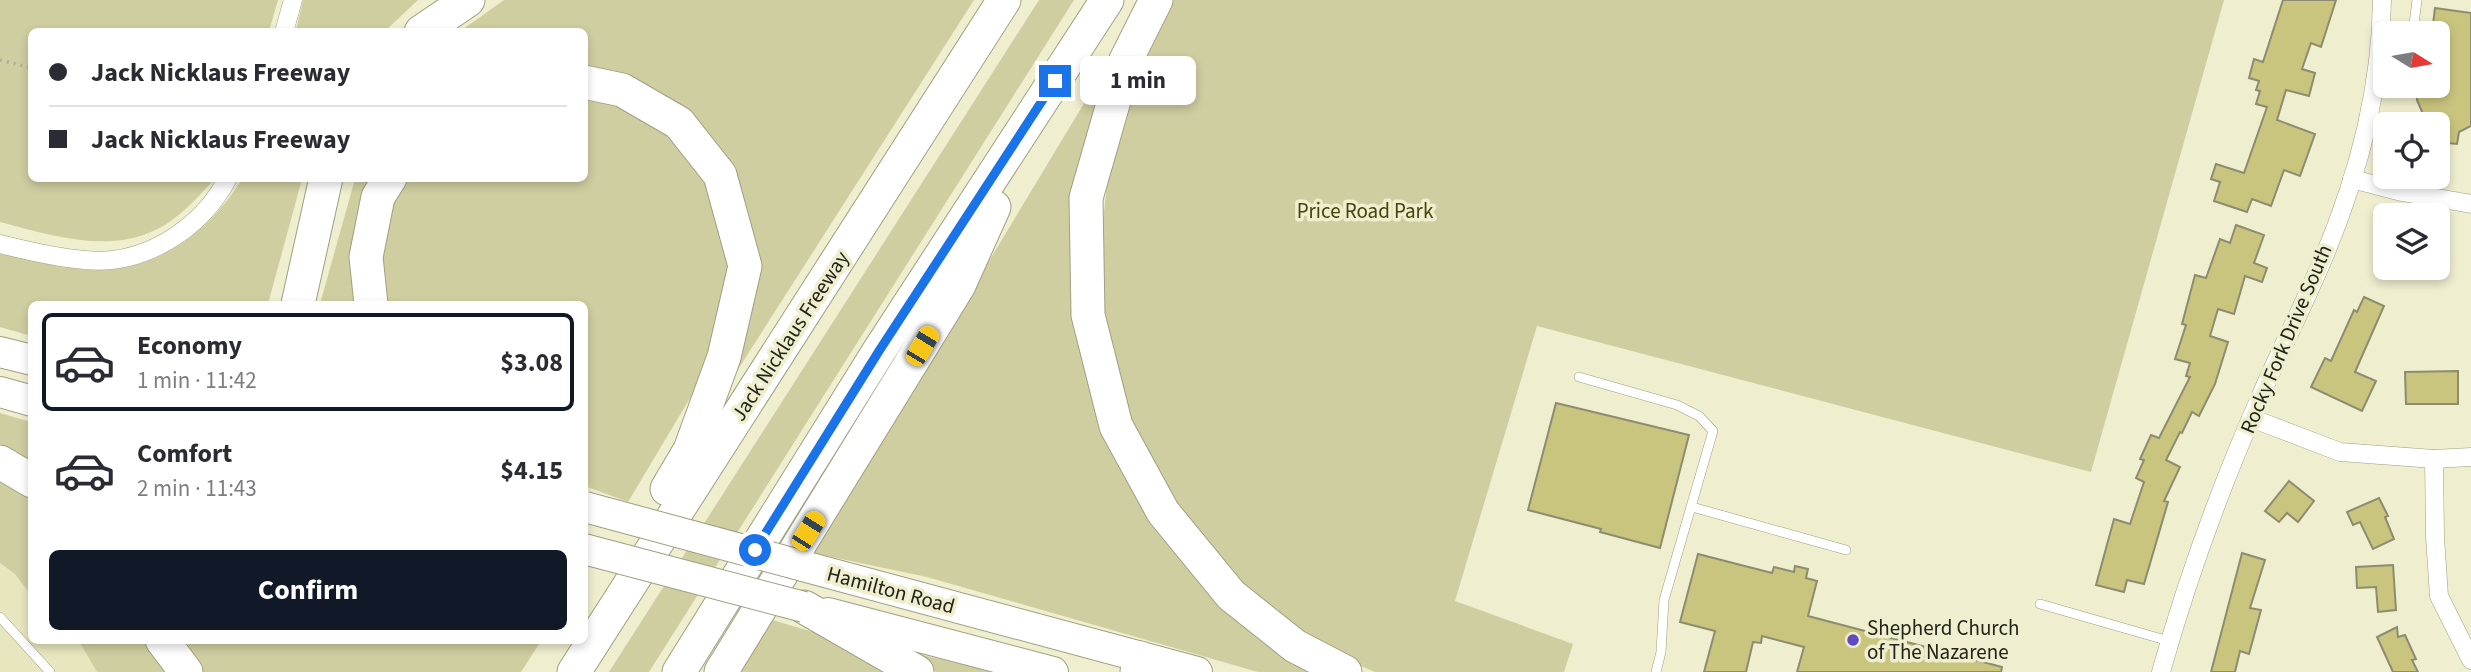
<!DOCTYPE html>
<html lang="en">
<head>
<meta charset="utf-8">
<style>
  body { margin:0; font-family:"Source Sans 3",sans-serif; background:#f7f7f7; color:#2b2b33; height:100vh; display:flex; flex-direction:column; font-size:26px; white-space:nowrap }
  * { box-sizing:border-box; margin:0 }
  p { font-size:23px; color:#7c7c81 }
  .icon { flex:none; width:38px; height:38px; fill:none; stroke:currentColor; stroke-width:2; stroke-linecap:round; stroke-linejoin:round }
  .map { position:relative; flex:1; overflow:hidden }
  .sheet { position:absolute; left:28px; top:301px; width:560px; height:343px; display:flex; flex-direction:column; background:#fff; border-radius:10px; box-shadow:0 4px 10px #0003 }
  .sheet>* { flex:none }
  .top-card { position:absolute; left:28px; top:28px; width:560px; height:154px; border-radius:10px; box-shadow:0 4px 10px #0003; display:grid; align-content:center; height:154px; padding:0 21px; background:#fff }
  .needle { width:46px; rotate:101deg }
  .controls { position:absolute; left:2373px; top:21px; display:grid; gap:14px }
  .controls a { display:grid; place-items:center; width:77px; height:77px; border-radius:10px; background:#fff; box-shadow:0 4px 10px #0003; font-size:35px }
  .end { position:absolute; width:32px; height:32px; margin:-16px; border:9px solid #1a73e8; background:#fff; box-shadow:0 0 0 4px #fff }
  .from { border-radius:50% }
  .bubble { position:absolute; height:49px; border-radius:10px; background:#fff; box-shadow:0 4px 10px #0003; font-size:23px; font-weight:700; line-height:49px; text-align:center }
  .car { position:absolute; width:21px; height:42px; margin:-21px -10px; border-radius:9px; box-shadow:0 0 5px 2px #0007; background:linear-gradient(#f5c518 24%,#345 0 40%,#f5c518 0 76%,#345 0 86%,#f5c518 0) }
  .top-card b { display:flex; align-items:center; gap:24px; height:66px; font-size:26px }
  .top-card b+b { border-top:2px solid #e1e1e2 }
  .top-card i { width:18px; height:18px; background:#2b2b33 }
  ul { padding:12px 0 0; list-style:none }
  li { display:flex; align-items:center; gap:21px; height:98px; margin:0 14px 10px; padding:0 7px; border:4px solid transparent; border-radius:10px }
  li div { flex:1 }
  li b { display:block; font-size:26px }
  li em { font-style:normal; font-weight:700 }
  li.current { border-color:#111827 }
  li>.icon { width:63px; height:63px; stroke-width:1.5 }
  .button { display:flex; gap:14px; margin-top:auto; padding:14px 21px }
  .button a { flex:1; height:80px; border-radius:10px; background:#111827; color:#fff; font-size:28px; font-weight:700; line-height:80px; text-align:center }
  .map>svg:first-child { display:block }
  .built { fill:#e7e6bf }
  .green { fill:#cfcea1 }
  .building { fill:#c9c57e; stroke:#8d8c70; stroke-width:2 }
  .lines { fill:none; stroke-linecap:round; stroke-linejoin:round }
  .lane-casing { stroke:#a09f82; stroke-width:10 }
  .street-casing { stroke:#a09f82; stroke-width:19 }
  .primary-casing { stroke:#a09f82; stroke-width:32 }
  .highway-casing { stroke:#a09f82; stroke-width:35 }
  .path { stroke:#afae96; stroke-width:3.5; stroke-dasharray:2 5; stroke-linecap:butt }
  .lane { stroke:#fff; stroke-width:9 }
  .street { stroke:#fff; stroke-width:18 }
  .primary { stroke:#fff; stroke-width:30 }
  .highway { stroke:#fff; stroke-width:33 }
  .primary-bridge-casing { stroke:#a09f82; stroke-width:32; stroke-linecap:butt }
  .primary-bridge { stroke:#fff; stroke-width:30 }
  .route { stroke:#1a73e8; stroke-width:9 }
  .poi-dot { fill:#6248c1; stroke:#efeecf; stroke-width:2.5 }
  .labels { text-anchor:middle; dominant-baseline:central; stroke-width:7; stroke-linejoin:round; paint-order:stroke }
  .park-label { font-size:21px; fill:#46430a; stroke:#efeecf }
  .street-label { font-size:21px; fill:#232318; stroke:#efeecf }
  .poi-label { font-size:21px; fill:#232318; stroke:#efeecf; text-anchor:start }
</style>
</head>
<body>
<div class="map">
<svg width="2471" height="672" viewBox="0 0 2471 672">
  <rect width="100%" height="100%" fill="#efeecf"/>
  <path class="built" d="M0,537L31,584L32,640L79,641L97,672H0Z"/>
  <g class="green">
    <path d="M0,0H278L269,31L32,32V178L215,179C204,190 193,203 181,213C127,260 61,238 0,222Z"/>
    <path d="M303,0H418L385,31H296Z"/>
    <path d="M504,0H974L737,371L730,368L754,238L748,210L736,181L585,71L584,32H459Z"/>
    <path d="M1039,0H1074L649,672H609Z"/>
    <path d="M1172,0H2224L2091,472L1537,326L1455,601L1573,644L1564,672H1375L1347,660L1285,622L1230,573L1184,520L1144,452L1113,373L1103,316L1102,230L1110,158L1143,52Z"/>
    <path d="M1112,57L1076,214L1140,488L1328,672H1258L927,577L813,553Z"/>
    <path d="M585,90L633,105L709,171L736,275L708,368L628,502L585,486L584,304H383L379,275L386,220L405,179L584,178Z"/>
    <path d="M242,179H302L268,304H32L31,336L0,327V251C32,259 66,271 100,270C162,269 211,229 242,179Z"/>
    <path d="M355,179H380L362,304H320Z"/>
    <path d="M0,413L31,422V466L0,444Z"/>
    <path d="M0,470L31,493V595L15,574L0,563Z"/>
    <path d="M769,619L823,635L899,672H736Z"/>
    <path d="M79,641H156L175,672H97Z"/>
    <path d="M186,641H541L521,672H203Z"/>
    <path d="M922,655L996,672H936L921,661Z"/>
  </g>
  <g class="building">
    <path d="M2283,0H2336L2321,47L2311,43L2302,69L2315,73L2309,96L2286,90L2277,120L2315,134L2300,176L2284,170L2271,206L2252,199L2247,212L2214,201L2220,182L2211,179L2216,164L2244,173L2267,107L2256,104L2260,91L2256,90L2259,81L2249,78L2254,59L2263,62Z"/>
    <path d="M2435,8L2471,13V126L2459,132L2457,144L2438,142L2440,126L2423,114L2417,100L2416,86H2438V33H2432Z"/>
    <path d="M2236,225L2264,235L2254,263L2267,268L2262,282L2245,276L2234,314L2218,309L2210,336L2228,342L2215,384L2199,416L2192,412L2182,433L2180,432L2166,460L2180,467L2164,501L2168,502L2144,584L2127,580L2124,592L2096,585L2114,519L2130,524L2144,482L2136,478L2144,460L2140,459L2151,435L2159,438L2190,377L2186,376L2190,363L2175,359L2186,325L2182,324L2195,275L2206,278L2220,239L2230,243Z"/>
    <path d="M2364,297L2384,306L2355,372L2376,381L2362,411L2311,387L2325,358L2331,361L2354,310L2357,312Z"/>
    <path d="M2458,371V404H2406L2405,372Z"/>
    <path d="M1556,403L1689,435L1660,548L1600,532L1601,529L1528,510Z"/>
    <path d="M2289,481L2314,501L2298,522L2287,513L2279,522L2265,511Z"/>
    <path d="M2379,498L2388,516L2385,517L2394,539L2373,549L2360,522L2353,525L2347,512Z"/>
    <path d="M2242,553L2265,560L2250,608L2261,610L2249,654L2240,651L2235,672H2211Z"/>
    <path d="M1698,554L1772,573L1774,567L1794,572L1795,566L1808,569L1806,578L1817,581L1808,616L2002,667L2001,672H1797L1804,647L1762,636L1761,643L1753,642L1746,672H1704L1715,631L1680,622Z"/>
    <path d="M2393,565L2396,610L2378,612L2376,587L2357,588L2356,567Z"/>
    <path d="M2397,627L2398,637L2405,635L2416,659L2412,660L2418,672H2393L2377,637Z"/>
  </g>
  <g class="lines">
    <defs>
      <g id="lane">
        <path d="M2413,32L2417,0"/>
        <path d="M1579,377L1677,405L1699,416L1713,431L1664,600L1661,652L1656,672"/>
        <path d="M1692,507L1846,550"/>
        <path d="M2040,604L2169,641"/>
        <path d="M0,617L50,672"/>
      </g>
      <g id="street">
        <path d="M284,32L293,0"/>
        <path d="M2352,179L2402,192L2471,204"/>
        <path d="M0,244C28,251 57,258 85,260C144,266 201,229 228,178"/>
        <path d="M2251,418L2340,452L2434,459L2471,457"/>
        <path d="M2434,459L2435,537L2439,596L2471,660"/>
        <path d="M2161,672C2188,576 2222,483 2262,393C2278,355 2297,319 2313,282C2353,194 2381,97 2382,0"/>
      </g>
      <g id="primary">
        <path d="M0,352L32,360"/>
        <path d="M0,392L32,401"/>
        <path d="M803,566L1197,672"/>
        <path d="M828,613L1053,672"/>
      </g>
      <g id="highway">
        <path d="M1156,0L1125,62L1086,198L1088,315L1116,426L1163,512L1231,595L1295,646L1345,672"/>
        <path d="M421,32L468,0"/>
        <path d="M584,82L622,90L679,123L720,175L745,266L724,357L690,450L667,489"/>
        <path d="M298,304L326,178"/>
        <path d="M371,304L366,257L378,197L390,178"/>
        <path d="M0,462L32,481"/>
        <path d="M804,607L917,672"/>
        <path d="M162,640L186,672"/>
        <path d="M574,672L1004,0"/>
        <path d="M679,672L879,351L1107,0"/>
        <path d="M721,672L959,285L994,207"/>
        <path d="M1137,672L1140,658"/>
      </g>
    </defs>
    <use href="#lane" class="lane-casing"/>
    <use href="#street" class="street-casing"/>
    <use href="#primary" class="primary-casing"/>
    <use href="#highway" class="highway-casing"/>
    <path class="path" d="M0,60L32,68"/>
    <use href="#lane" class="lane"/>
    <use href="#street" class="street"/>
    <use href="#primary" class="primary"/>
    <use href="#highway" class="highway"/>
    <defs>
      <g id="primary-bridge">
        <path d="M585,507L803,566"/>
        <path d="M584,549L804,607"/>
      </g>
    </defs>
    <use href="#primary-bridge" class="primary-bridge-casing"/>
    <use href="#primary-bridge" class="primary-bridge"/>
  </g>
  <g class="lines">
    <path class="route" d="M755,550L879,351L1055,81"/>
  </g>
  <circle class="poi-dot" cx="1853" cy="640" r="7"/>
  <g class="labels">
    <g class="park-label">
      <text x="1365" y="211">Price Road Park</text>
    </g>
    <g class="street-label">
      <text transform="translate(790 336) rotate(-57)">Jack Nicklaus Freeway</text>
      <text transform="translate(2286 339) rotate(-67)">Rocky Fork Drive South</text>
      <text transform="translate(891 590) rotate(15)">Hamilton Road</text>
    </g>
    <g class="poi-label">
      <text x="1867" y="628">Shepherd Church<tspan x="1867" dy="24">of The Nazarene</tspan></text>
    </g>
  </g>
</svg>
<div class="controls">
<a><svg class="needle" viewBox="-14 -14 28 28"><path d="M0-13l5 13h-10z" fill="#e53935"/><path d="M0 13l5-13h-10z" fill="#7c7c81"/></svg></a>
<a><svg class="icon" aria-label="locate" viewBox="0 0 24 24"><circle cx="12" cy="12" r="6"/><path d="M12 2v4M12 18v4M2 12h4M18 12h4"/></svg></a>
<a><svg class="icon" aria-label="layers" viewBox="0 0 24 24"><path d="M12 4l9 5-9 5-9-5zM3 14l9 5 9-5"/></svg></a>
</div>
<i class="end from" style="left:755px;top:550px"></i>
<i class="end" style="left:1055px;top:81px"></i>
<div class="bubble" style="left:1080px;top:56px;width:116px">1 min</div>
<i class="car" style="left:922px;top:346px;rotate:31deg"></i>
<i class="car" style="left:808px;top:531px;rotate:32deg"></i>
<div class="top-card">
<b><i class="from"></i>Jack Nicklaus Freeway</b>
<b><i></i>Jack Nicklaus Freeway</b>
</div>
<section class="sheet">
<ul>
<li class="current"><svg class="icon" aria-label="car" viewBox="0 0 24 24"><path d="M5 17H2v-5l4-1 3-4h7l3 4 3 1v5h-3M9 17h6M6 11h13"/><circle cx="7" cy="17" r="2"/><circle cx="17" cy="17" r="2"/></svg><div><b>Economy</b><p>1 min · 11:42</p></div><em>$3.08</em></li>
<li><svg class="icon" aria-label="car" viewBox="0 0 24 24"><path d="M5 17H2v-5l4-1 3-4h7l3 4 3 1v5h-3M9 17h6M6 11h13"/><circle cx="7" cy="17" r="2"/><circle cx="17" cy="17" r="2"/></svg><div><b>Comfort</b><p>2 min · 11:43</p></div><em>$4.15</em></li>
</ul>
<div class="button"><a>Confirm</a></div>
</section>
</div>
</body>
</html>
